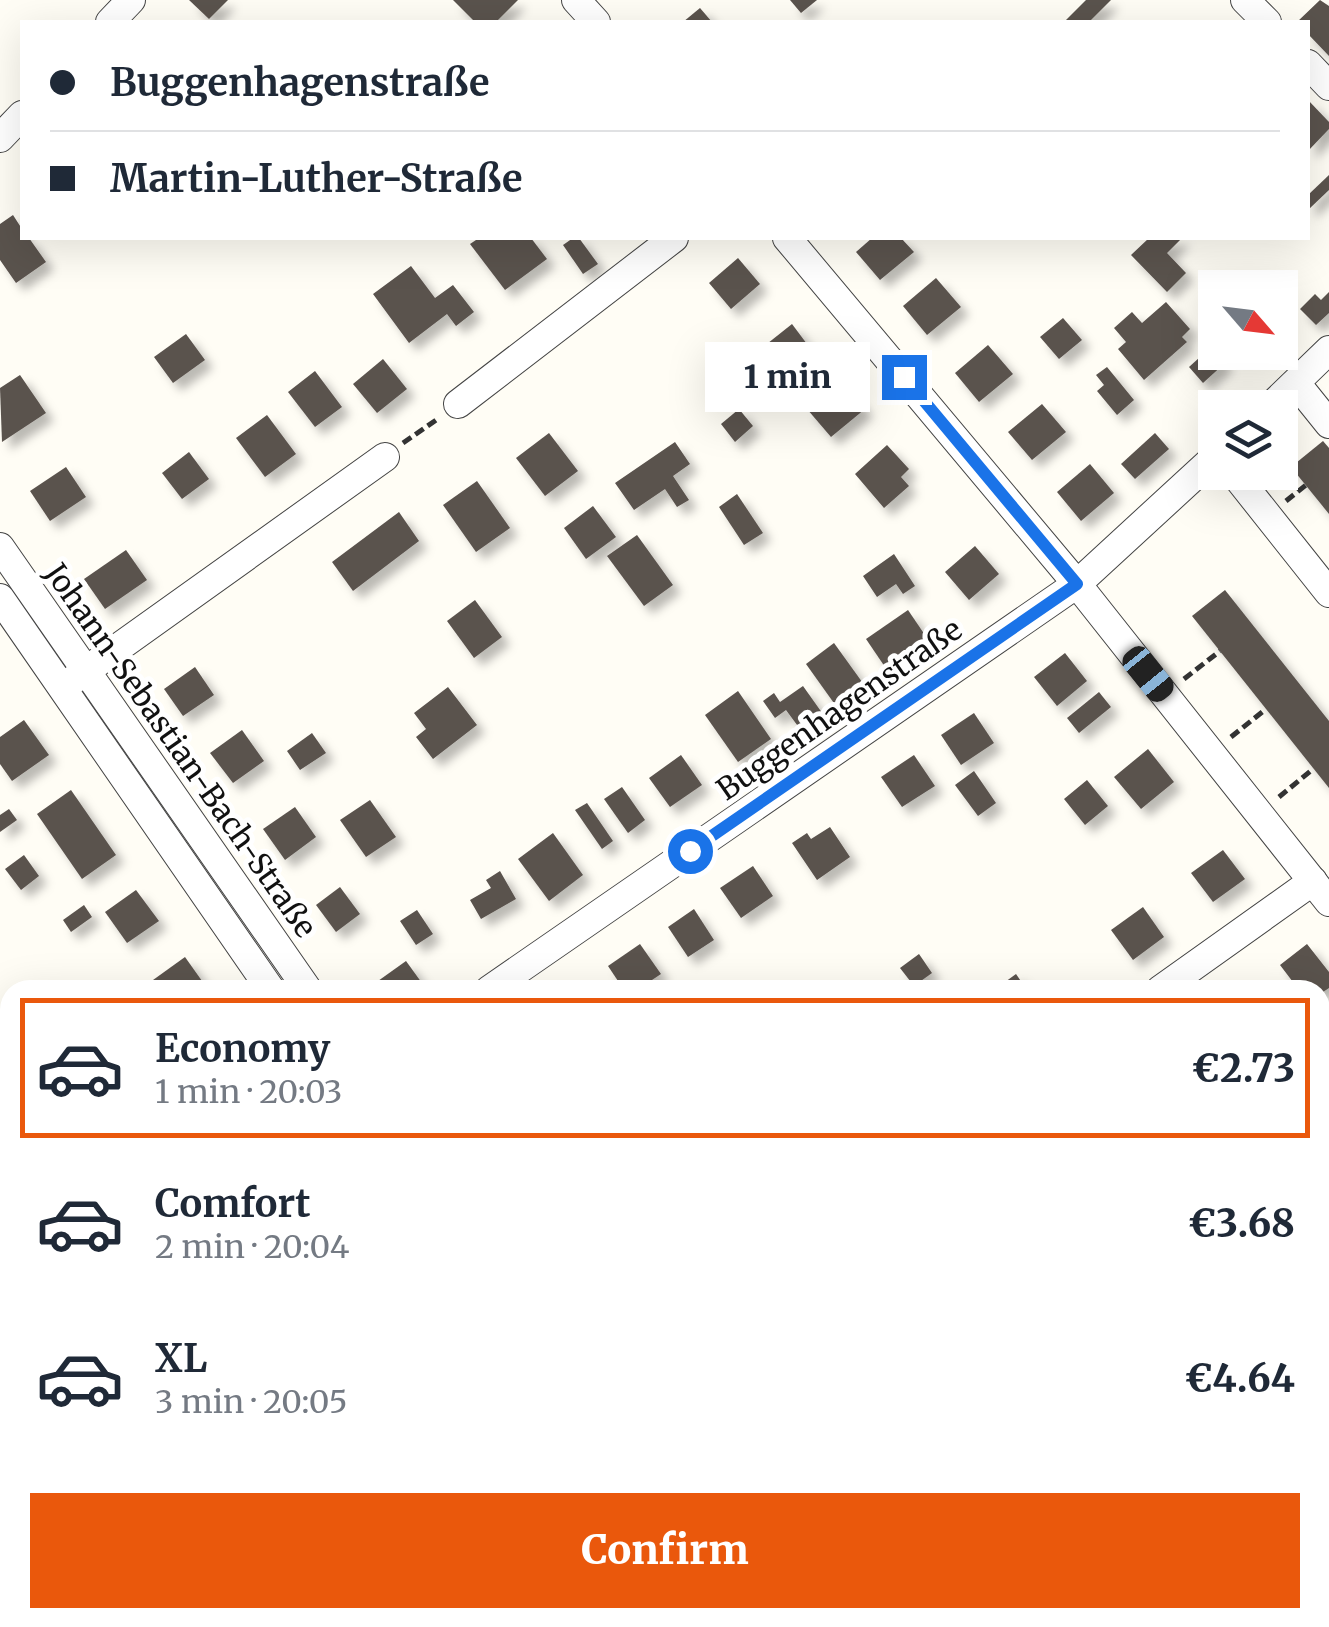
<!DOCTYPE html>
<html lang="en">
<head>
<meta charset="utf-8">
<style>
  body { margin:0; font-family:Merriweather,serif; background:#f2f2f3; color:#1f2937; height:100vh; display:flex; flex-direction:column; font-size:38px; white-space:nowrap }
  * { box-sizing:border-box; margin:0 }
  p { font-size:32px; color:#747a83 }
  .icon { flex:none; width:55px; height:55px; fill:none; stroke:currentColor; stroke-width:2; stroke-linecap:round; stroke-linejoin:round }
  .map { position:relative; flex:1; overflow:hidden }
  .sheet { position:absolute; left:0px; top:980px; width:1330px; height:648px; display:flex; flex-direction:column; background:#fff; border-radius:30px 30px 0 0; box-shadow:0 10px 40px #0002 }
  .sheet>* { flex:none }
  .hud { position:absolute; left:20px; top:20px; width:1290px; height:220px; border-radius:0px; box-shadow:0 10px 40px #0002; display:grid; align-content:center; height:220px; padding:0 30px; background:#fff }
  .needle { width:65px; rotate:118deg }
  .tools { position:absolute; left:1198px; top:270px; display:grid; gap:20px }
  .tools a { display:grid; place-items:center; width:100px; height:100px; border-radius:0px; background:#fff; box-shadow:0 10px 40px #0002; font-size:50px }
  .end { position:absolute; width:45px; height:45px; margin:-22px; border:12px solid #1a73e8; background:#fff; box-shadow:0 0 0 5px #fff }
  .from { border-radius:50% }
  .bubble { position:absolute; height:70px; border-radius:0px; background:#fff; box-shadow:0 10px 40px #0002; font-size:32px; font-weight:800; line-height:70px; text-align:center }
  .car { position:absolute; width:30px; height:60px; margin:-30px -15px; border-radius:12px; box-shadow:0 0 8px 2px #0007; background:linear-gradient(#222 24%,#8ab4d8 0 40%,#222 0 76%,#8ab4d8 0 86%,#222 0) }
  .hud b { display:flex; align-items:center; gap:35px; height:95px; font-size:38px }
  .hud b+b { border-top:2px solid #e0e1e3 }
  .hud i { width:25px; height:25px; background:#1f2937 }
  ul { padding:18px 0 0; list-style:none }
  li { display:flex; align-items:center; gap:30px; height:140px; margin:0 20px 15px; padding:0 10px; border:5px solid transparent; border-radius:0px }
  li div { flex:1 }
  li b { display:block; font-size:38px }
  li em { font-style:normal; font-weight:800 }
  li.active { border-color:#ea580c }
  li>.icon { width:90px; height:90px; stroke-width:1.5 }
  .primary-button { display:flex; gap:20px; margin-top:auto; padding:20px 30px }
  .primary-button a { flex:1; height:115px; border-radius:0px; background:#ea580c; color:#fff; font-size:40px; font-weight:800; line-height:115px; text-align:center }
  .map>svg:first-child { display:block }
  .building { fill:#5a524d; filter:url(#shadow) }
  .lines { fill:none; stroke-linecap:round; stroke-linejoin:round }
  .minor-casing { stroke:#444; stroke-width:30 }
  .path { stroke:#333; stroke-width:5; stroke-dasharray:10 5; stroke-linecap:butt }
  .minor { stroke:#fff; stroke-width:28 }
  .route { stroke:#1a73e8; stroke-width:12 }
  .labels { text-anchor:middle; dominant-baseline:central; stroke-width:10; stroke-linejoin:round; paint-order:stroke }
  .street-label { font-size:30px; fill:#111; stroke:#fff }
</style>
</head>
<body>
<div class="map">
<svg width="1329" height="1627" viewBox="0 0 1329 1627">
  <defs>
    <filter id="shadow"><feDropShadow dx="8" dy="8" stdDeviation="5" flood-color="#0004"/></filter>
  </defs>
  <rect width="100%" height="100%" fill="#fffdf5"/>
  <g class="building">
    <path d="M189,0H228L209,19Z"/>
    <path d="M453,0H518L496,22H475Z"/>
    <path d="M790,0H817L801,13Z"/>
    <path d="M1086,0H1111L1089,22H1064Z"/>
    <path d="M1320,0L1329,6V56L1308,34V22H1297Z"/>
    <path d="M700,8L712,22H683Z"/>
    <path d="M1308,100L1329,122V129L1308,151Z"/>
    <path d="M1329,175V190L1308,210V195Z"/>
    <path d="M13,215L22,229V238H29L46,262L16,283L0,260V224Z"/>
    <path d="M479,238H531L547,259L505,290L470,244Z"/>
    <path d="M573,238H579L598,264L583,274L563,245Z"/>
    <path d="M872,238H901L914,252L880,280L856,252Z"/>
    <path d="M1149,238H1182L1167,253L1186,273L1167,292L1131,255Z"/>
    <path d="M738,258L760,284L731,309L709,283Z"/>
    <path d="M411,266L435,298L453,285L474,312L456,326L447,314L409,343L373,294Z"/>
    <path d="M936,278L961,307L927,335L903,306Z"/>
    <path d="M1329,292V313L1316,325L1300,309L1315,294L1321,300Z"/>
    <path d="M1166,302L1190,329L1182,337L1187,342L1144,380L1118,349L1126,342L1114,328L1132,312L1142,323Z"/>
    <path d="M1063,318L1082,340L1059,359L1040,337Z"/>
    <path d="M792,324L813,352L774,382L753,355Z"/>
    <path d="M186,334L205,360L173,383L154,357Z"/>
    <path d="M988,345L1013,374L979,402L955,373Z"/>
    <path d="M1211,347L1225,363L1203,383L1189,367Z"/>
    <path d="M383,359L407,389L377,413L353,384Z"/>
    <path d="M1107,367L1134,400L1117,415L1097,391L1104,385L1096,375Z"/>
    <path d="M315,371L342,407L315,427L288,392Z"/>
    <path d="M20,375L46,413L2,442L0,388Z"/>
    <path d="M841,381L865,409L831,437L807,409Z"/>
    <path d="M1042,404L1066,432L1032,460L1008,432Z"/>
    <path d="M739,409L753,426L735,442L721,424Z"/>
    <path d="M267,415L296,454L265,477L236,438Z"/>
    <path d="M549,433L578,471L545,496L516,458Z"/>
    <path d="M1155,433L1169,449L1135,479L1121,464Z"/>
    <path d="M1323,441L1329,448V514L1291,467Z"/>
    <path d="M675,442L690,464L673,476L689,500L677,507L665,489L634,510L615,483Z"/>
    <path d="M887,445L909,469L901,477L909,486L884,508L855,474Z"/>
    <path d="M189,452L209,479L182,499L162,473Z"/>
    <path d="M1090,464L1114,493L1081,521L1057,492Z"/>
    <path d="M66,467L86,497L50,521L30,491Z"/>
    <path d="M477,481L510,528L476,552L443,505Z"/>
    <path d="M737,494L763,533L744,545L719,507Z"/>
    <path d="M593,506L616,537L586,559L564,528Z"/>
    <path d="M399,512L419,541L353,591L332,562Z"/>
    <path d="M637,535L673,585L644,606L607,556Z"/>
    <path d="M975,546L999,574L969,600L945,572Z"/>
    <path d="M126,550L147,580L105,609L84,579Z"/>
    <path d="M894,554L915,586L903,594L896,584L877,597L863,576Z"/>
    <path d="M1225,590L1329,721V788L1192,616Z"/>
    <path d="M475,600L502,637L474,658L447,621Z"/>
    <path d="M908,610L927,638L885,667L866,639Z"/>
    <path d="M834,643L865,686L836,706L806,664Z"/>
    <path d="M1065,653L1087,681L1057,706L1034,677Z"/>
    <path d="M195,667L214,695L183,716L164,689Z"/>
    <path d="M803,686L825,717L803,733L786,710L775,718L763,701L774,693L780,702Z"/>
    <path d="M448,687L477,725L433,759L416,737L426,729L414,713Z"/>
    <path d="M738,691L771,739L738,762L705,715Z"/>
    <path d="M1099,692L1111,707L1079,733L1067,718Z"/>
    <path d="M974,713L994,743L961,765L941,735Z"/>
    <path d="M24,720L49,755L12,781L0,764V737Z"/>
    <path d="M242,730L264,761L233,783L210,753Z"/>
    <path d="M312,733L326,753L300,770L287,751Z"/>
    <path d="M1148,749L1174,782L1141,809L1114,777Z"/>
    <path d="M681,755L702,785L670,807L649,778Z"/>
    <path d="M914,755L935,786L902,807L881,777Z"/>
    <path d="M974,771L996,803L978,816L955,785Z"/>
    <path d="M1087,780L1108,806L1085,825L1064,799Z"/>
    <path d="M622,787L645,820L628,833L604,799Z"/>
    <path d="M71,790L116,855L82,879L37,814Z"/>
    <path d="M370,800L396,837L366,857L340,820Z"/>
    <path d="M587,803L613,841L602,849L575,810Z"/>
    <path d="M295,807L316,837L285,860L263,829Z"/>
    <path d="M9,809L17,820L0,832V815Z"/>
    <path d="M830,827L850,857L817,880L792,843L807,833L811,839Z"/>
    <path d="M553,833L583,875L549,901L518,859Z"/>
    <path d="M1223,850L1245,879L1213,902L1191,873Z"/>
    <path d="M24,855L39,876L21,890L5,869Z"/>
    <path d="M753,866L773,896L741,918L720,888Z"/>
    <path d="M500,871L516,899L481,919L470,900L491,888L486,880Z"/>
    <path d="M340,887L360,914L336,932L316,905Z"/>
    <path d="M136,890L159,921L127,943L105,912Z"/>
    <path d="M84,905L92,917L71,932L63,920Z"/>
    <path d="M1143,907L1164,937L1133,960L1111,930Z"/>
    <path d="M694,909L714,940L688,957L668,927Z"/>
    <path d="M417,910L433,934L416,945L400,921Z"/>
    <path d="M640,944L661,974L637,990H624L608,966Z"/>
    <path d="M1307,944L1329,972V988L1320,994V990H1299L1280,965Z"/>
    <path d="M919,954L932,973L914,986L900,968Z"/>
    <path d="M185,957L207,988L160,990L153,980Z"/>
    <path d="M406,961L427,990H373L371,986Z"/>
    <path d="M1016,974L1027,990H994Z"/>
    <path d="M0,1018L10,1032V1037L0,1045Z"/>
    <path d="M0,1221L10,1235V1277L0,1284Z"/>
    <path d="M10,1390V1439L4,1443L0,1437V1397Z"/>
    <path d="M122,1618H186L173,1627H129Z"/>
    <path d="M333,1618H378L384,1627H340Z"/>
    <path d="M1081,1618H1134L1141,1627H1113L1108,1620L1099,1627H1088Z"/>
  </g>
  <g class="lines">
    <defs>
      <g id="minor">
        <path d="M576,0L596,22"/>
        <path d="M1245,0L1267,22"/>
        <path d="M110,22L131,0"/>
        <path d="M1308,64L1329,86"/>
        <path d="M0,138L22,115"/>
        <path d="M787,238L1077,584L1329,902"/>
        <path d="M1296,383L1329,424"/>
        <path d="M458,404L674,238"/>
        <path d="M1269,408L1329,350"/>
        <path d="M1233,472L1329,593"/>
        <path d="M0,547L308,990"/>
        <path d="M0,598L271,990"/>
        <path d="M73,680L385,457"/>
        <path d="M489,990L1077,584L1215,457"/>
        <path d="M1160,990L1313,881"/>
        <path d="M0,1327L10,1321"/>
        <path d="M1320,1376L1329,1370"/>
        <path d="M705,1618L711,1627"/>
        <path d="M742,1618L748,1627"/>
        <path d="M243,1627L257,1618"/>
        <path d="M956,1627L970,1618"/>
      </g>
    </defs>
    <use href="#minor" class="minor-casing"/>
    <g class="path">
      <path d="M403,443L439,418"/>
      <path d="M1286,501L1306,485"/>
      <path d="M1184,679L1220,651"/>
      <path d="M1231,737L1266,709"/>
      <path d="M172,745L182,739"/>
      <path d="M1279,797L1313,769"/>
      <path d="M270,890L279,883"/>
    </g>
    <use href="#minor" class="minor"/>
  </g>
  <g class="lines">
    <path class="route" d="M690,851L1077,584L904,377"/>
  </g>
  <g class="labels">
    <g class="street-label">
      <text transform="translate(839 709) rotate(-35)">Buggenhagenstraße</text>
      <text transform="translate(181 750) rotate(55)">Johann-Sebastian-Bach-Straße</text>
    </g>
  </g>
</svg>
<div class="tools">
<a><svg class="needle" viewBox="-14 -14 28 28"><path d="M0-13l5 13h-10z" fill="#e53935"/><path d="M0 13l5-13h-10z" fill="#747a83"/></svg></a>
<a><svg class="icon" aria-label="layers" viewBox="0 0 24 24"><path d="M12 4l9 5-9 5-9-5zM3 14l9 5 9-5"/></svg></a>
</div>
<i class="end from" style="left:690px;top:851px"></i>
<i class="end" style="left:904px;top:377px"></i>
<div class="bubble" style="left:705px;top:342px;width:165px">1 min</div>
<i class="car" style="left:1148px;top:674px;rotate:141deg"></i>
<div class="hud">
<b><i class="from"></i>Buggenhagenstraße</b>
<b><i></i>Martin-Luther-Straße</b>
</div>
<section class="sheet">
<ul>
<li class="active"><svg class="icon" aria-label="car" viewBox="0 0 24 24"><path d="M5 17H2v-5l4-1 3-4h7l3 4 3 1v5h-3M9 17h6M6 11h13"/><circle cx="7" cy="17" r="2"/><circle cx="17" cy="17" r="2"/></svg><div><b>Economy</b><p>1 min · 20:03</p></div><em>€2.73</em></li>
<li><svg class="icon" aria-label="car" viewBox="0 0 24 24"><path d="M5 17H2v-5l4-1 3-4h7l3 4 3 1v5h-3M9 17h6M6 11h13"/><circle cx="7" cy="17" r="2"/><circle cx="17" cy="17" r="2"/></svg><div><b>Comfort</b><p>2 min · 20:04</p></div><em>€3.68</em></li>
<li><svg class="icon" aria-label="car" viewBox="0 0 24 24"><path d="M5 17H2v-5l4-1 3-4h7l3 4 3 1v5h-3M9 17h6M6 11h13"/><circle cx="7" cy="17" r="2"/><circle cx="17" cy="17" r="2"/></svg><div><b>XL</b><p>3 min · 20:05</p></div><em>€4.64</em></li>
</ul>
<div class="primary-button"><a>Confirm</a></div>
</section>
</div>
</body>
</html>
